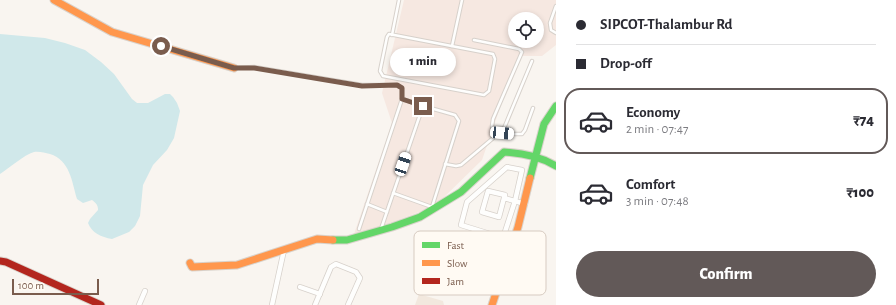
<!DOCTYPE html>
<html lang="en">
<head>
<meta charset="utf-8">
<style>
  body { margin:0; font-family:"Alegreya Sans",sans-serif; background:#f2f2f3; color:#2b2b33; height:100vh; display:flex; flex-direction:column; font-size:15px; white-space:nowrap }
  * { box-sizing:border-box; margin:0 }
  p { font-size:13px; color:#7c7c81 }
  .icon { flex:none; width:22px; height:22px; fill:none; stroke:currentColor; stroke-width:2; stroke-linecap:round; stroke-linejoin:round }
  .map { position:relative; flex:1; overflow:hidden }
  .sheet { display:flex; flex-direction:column; background:#fff; width:340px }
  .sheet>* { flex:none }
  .hud { display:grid; align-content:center; height:88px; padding:0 20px; background:#fff }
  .tools { position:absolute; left:508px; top:12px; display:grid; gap:8px }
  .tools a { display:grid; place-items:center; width:36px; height:36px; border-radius:50%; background:#fff; box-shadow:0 2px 6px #0003; font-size:20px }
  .scale { position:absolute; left:12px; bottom:10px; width:87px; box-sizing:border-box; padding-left:4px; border:2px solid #7a5c4d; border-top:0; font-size:11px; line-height:14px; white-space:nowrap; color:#7a5c4d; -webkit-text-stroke:3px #fffaf3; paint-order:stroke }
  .end { position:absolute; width:18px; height:18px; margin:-9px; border:5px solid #7a5c4d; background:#fff; box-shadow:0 0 0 2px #fff }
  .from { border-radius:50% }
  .bubble { position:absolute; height:28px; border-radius:14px; background:#fff; box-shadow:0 2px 6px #0003; font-size:13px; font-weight:800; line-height:28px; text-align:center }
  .car { position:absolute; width:12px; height:24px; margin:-12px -6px; border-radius:5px; box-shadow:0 0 3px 1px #0007; background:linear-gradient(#fff 24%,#345 0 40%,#fff 0 76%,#345 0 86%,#fff 0) }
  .hud b { display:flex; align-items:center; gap:14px; height:38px; font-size:15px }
  .hud b+b { border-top:1px solid #e1e1e2 }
  .hud i { width:10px; height:10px; background:#2b2b33 }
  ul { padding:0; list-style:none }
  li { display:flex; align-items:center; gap:12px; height:66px; margin:0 8px 6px; padding:0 12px; border:2px solid transparent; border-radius:16px }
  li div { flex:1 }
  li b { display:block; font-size:15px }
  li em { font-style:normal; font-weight:800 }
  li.current { border-color:#625958 }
  li>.icon { width:36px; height:36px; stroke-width:1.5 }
  .cta { display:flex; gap:8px; margin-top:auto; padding:8px 20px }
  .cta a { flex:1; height:46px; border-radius:24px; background:#625958; color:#fff; font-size:16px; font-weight:800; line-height:46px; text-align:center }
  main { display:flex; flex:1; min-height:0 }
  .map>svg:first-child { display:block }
  .residential { fill:#f2e8de }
  .commercial { fill:#f6e8e1; fill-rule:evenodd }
  .water { fill:#d0e8ea }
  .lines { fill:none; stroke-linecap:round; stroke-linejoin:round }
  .lane-casing { stroke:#d7d1cb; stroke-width:4.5 }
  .street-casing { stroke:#d7d1cb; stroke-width:6 }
  .fast-casing { stroke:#d9d2cb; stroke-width:9 }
  .slow-casing { stroke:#d9d2cb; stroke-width:9 }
  .jam-casing { stroke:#d9d2cb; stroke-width:9 }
  .lane { stroke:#fefefd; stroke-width:2.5 }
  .street { stroke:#fefefd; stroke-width:4.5 }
  .fast { stroke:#63d668; stroke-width:7 }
  .slow { stroke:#ff974d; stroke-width:7 }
  .jam { stroke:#b3261e; stroke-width:7 }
  .route { stroke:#7a5c4d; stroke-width:5 }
  .key { fill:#fffaf3; stroke:#d7cbc1; stroke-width:1 }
  .key-label { font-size:11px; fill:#7a5c4d }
</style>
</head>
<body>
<main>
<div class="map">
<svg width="556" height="305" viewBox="0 0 556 305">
  <rect width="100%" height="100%" fill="#f9f5f0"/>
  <path class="residential" d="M419,294L443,301L444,305H415Z"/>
  <path class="commercial" d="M404,0H556V45L542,56H518L482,160L435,206L353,237L392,123L382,93ZM515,19H537V41H515Z"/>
  <path class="water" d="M0,34L45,38L65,43L85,50L101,62L114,74L132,99L137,103H148L165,94H170L173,97L177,103L180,111L174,138L167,150L153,165L143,185L140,216L135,226L129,232L112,239C101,237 92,233 88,223L90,219L98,210C98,205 96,203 92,200L83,203L77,199C72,182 70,160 50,154C45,153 39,151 34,152C24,155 9,168 0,174Z"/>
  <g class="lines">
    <defs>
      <g id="lane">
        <path d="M556,6L550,23L551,30L556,33"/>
        <path d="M389,34L493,54L495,59L489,91L484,95L383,76L380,71L387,37Z"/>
        <path d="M392,35L399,0"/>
        <path d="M474,40L519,49L522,52L493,119L492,126L494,137"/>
        <path d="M452,46L462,0"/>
        <path d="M234,68L254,67L362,85H397L402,88V99"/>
        <path d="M502,133L532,61"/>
        <path d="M445,164L456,166L461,165L498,134H522L525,130L533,108"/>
        <path d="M393,193L432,207L459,121L455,115L423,106"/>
        <path d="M367,204L387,212"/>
        <path d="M359,229L402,99L423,106L381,229"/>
      </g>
      <g id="street">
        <path d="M507,167L522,170L515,201L503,238L461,225L467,202Z"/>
        <path d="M504,198L505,195L488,191L482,212L499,217L504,198L525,204"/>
        <path d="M300,287L320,294"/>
        <path d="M139,305L145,291"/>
        <path d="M272,305L284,250"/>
        <path d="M315,305L331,267L336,264L356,272L360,278L348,305"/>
      </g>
      <g id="fast">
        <path d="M530,178L544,124L556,106"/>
        <path d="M333,240H347L392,227L420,217L461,192L504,152C523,153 540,156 556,166"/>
      </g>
      <g id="slow">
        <path d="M54,0L112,32L234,68"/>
        <path d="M190,263L192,267L237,265L317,239L333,240"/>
        <path d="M492,305L518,227L530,178"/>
      </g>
      <path id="jam" d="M0,261L6,262L101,305"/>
    </defs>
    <use href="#lane" class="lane-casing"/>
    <use href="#street" class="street-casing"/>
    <use href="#fast" class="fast-casing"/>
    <use href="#slow" class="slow-casing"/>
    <use href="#jam" class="jam-casing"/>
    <use href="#lane" class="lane"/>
    <use href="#street" class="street"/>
    <use href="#fast" class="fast"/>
    <use href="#slow" class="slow"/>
    <use href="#jam" class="jam"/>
  </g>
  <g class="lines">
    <path class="route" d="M161,46L234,68H254L362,86L397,85L402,88V99L423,106"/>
  </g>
  <rect x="414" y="231" width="132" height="64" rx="6" class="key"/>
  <rect x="422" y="242" width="18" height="6" fill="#63d668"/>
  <rect x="422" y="260" width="18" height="6" fill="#ff974d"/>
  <rect x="422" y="278" width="18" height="6" fill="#b3261e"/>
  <g class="key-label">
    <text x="447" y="249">Fast</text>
    <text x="447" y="267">Slow</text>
    <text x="447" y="285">Jam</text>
  </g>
</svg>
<div class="tools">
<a><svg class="icon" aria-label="locate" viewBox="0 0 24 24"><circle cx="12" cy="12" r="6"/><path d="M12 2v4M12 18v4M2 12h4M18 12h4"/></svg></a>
</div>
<div class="scale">100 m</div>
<i class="end from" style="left:161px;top:46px"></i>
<i class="end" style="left:423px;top:106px"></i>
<div class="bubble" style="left:390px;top:48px;width:66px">1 min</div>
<i class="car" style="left:502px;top:133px;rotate:95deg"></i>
<i class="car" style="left:403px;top:164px;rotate:19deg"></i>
</div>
<section class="sheet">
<div class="hud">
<b><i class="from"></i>SIPCOT-Thalambur Rd</b>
<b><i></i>Drop-off</b>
</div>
<ul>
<li class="current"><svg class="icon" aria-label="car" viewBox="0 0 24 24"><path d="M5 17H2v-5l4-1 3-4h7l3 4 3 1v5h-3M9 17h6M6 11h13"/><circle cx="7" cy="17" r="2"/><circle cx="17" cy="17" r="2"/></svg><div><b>Economy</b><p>2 min · 07:47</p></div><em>₹74</em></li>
<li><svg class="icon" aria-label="car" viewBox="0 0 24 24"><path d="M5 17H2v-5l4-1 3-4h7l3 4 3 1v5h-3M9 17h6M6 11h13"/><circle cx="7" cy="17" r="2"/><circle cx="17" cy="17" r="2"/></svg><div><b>Comfort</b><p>3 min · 07:48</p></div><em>₹100</em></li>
</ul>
<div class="cta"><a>Confirm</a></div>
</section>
</main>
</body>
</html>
